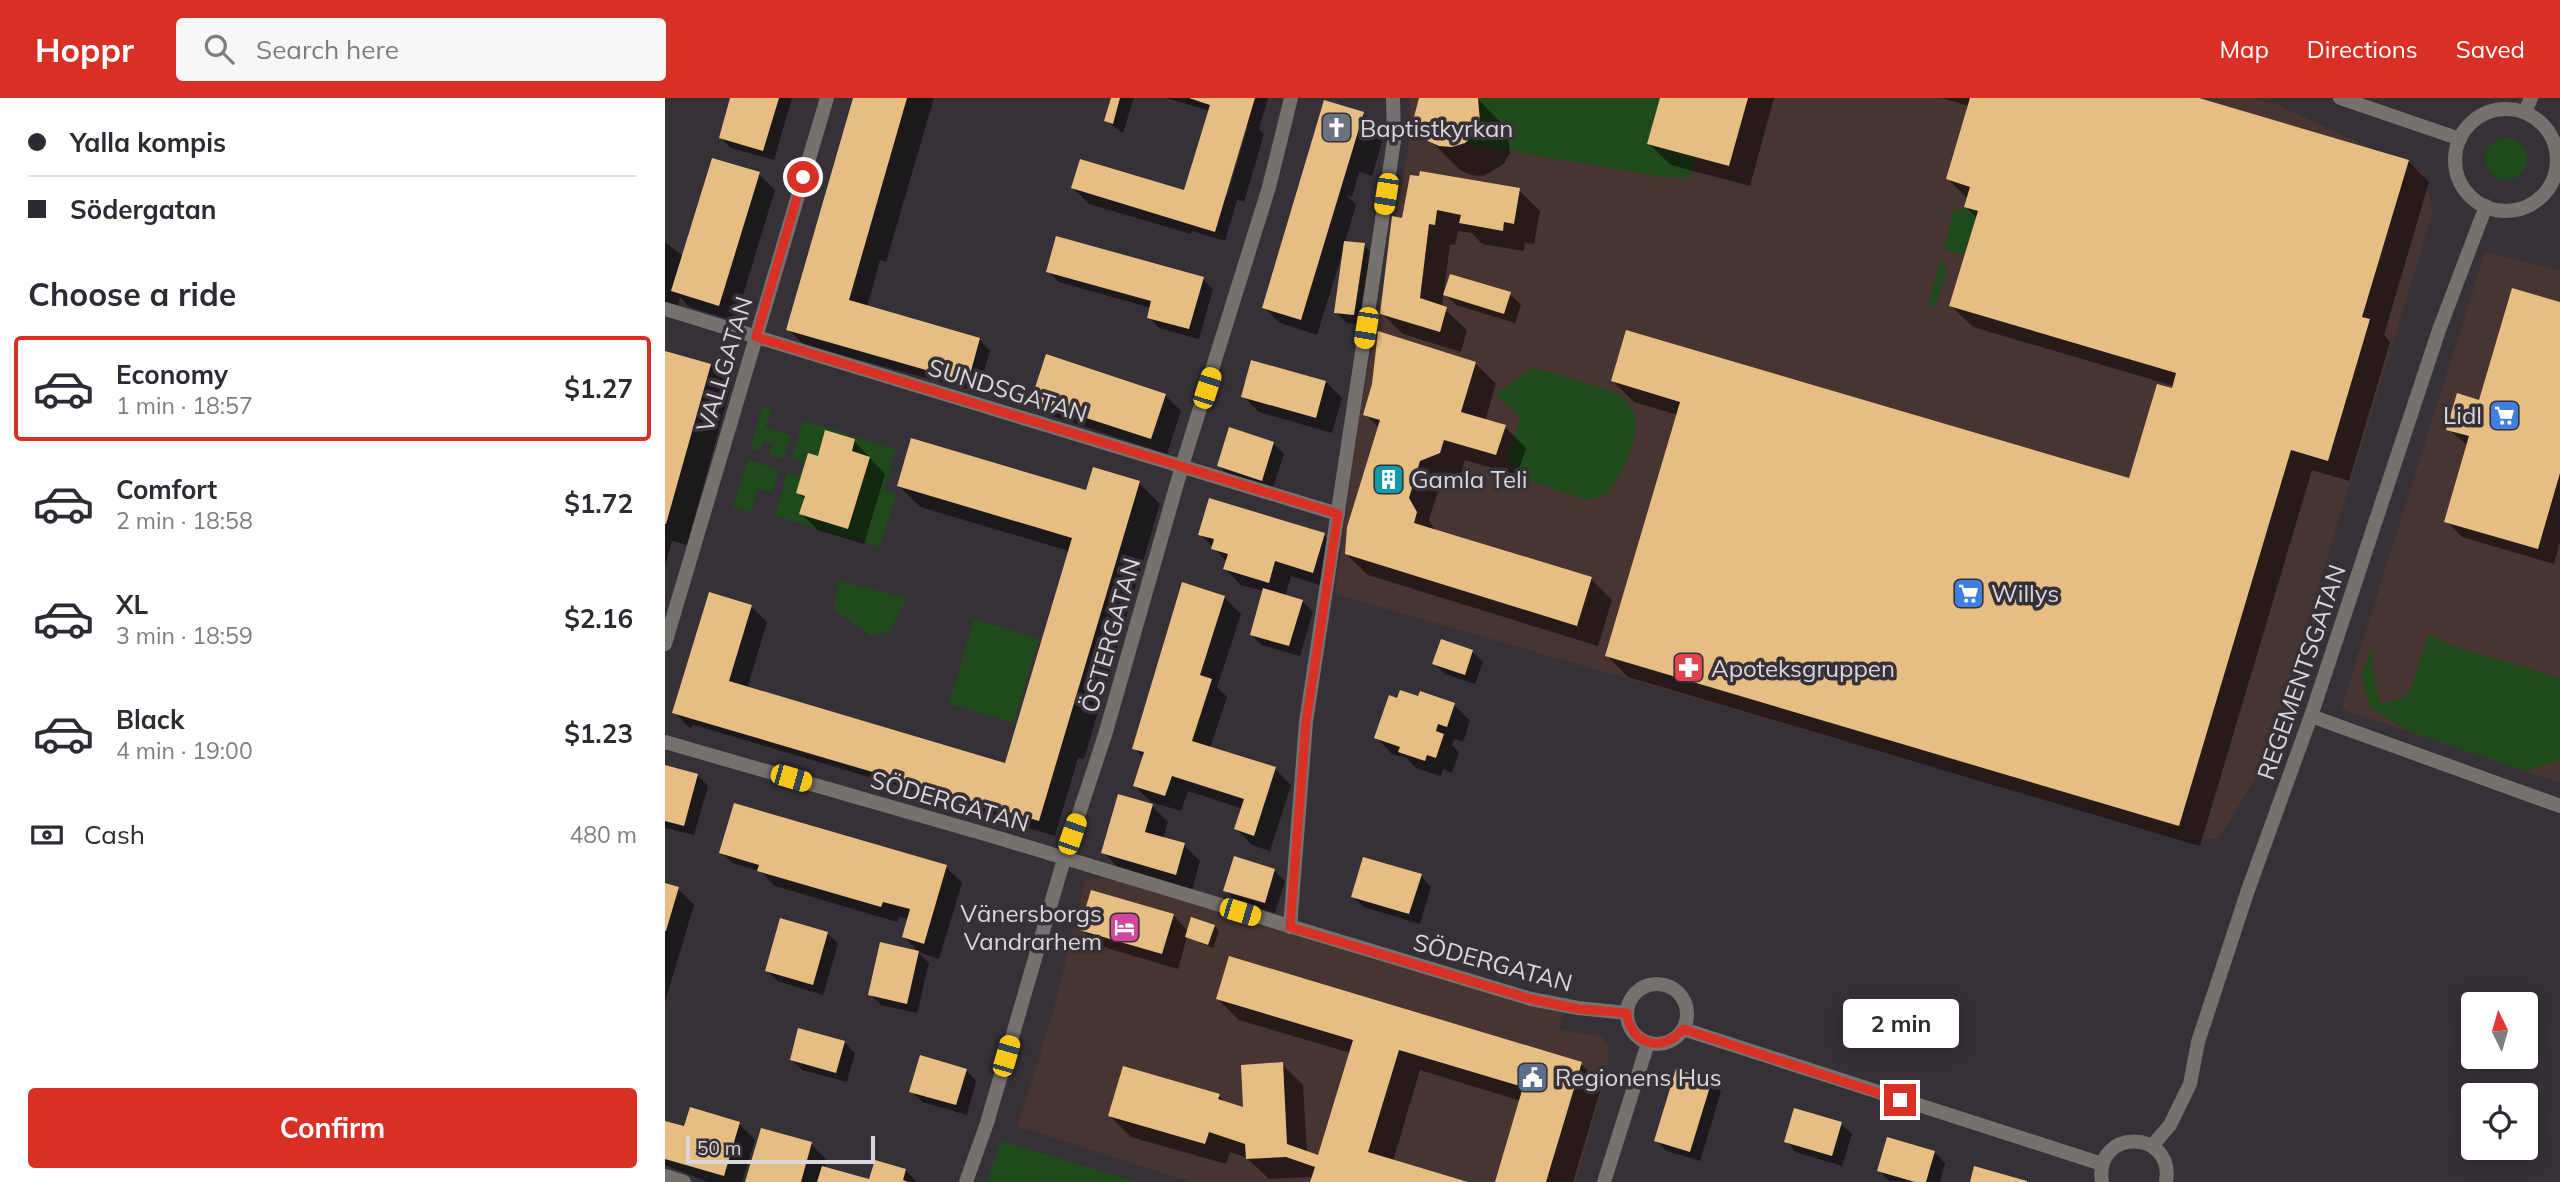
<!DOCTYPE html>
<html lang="en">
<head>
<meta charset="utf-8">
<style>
  body { margin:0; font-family:Mulish,sans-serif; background:#f7f7f7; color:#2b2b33; height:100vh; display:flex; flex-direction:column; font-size:26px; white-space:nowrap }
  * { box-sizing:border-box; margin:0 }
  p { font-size:23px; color:#7c7c81 }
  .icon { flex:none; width:38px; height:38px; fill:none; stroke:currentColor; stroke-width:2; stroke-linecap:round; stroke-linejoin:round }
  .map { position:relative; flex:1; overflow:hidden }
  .details { display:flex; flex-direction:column; background:#fff; width:665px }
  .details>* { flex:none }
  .hud { display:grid; align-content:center; height:154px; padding:0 28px; background:#fff }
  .needle { width:46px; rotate:355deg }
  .tools { position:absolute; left:1796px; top:894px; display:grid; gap:14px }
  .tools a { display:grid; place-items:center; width:77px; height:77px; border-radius:7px; background:#fff; box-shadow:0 4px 18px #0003; font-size:35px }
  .scale { position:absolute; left:21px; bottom:18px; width:189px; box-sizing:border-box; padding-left:7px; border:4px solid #dad6db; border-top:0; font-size:19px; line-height:24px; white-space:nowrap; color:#dad6db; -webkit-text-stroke:5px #363037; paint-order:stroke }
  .end { position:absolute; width:32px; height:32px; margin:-16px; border:9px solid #d93025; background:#fff; box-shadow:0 0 0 4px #fff }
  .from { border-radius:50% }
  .bubble { position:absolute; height:49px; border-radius:7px; background:#fff; box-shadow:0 4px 18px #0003; font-size:23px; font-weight:700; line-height:49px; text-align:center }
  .car { position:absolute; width:21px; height:42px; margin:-21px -10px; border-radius:9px; box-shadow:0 0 5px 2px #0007; background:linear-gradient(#f5c518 24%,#345 0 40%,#f5c518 0 76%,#345 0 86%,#f5c518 0) }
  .hud b { display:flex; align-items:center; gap:24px; height:66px; font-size:26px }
  .hud b+b { border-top:2px solid #e1e1e2 }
  .hud i { width:18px; height:18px; background:#2b2b33 }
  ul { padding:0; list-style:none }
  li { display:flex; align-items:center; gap:21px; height:105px; margin:0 14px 10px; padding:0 14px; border:4px solid transparent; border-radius:7px }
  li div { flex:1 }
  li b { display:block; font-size:26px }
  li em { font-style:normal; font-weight:700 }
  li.active { border-color:#d93025 }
  li>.icon { width:63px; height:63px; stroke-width:1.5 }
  h2 { padding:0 28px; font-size:32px; line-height:84px }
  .pay { display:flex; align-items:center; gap:18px; height:77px; padding:0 28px; font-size:26px }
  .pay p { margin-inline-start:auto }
  .primary-button { display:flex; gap:14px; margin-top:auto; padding:14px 28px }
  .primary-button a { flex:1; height:80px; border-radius:7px; background:#d93025; color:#fff; font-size:28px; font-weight:700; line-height:80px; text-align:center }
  header { display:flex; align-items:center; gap:42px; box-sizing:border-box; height:98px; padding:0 35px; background:#d93025; color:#fff }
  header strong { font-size:33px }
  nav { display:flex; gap:38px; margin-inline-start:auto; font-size:24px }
  .search { width:490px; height:63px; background:#f7f7f7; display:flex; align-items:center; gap:18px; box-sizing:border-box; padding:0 24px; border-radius:7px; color:#7c7c81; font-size:26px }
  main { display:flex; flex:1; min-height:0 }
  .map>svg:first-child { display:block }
  .commercial { fill:#483430 }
  .green { fill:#20491c }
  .shadow { fill:#0007; fill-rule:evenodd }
  .building { fill:#e6bd82 }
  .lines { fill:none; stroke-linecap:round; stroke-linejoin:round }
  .minor { stroke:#76716f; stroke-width:14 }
  .tertiary { stroke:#76716f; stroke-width:14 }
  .route { stroke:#d93025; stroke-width:9 }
  .labels { text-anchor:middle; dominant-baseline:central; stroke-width:7; stroke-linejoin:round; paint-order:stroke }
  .poi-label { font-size:24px; fill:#dad6db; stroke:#363037; text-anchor:start }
  .street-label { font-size:24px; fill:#dad6db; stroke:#363037 }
</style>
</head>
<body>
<header>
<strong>Hoppr</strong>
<div class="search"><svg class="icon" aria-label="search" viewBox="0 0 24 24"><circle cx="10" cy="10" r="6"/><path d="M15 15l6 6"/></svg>Search here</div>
<nav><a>Map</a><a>Directions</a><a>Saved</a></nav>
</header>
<main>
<section class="details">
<div class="hud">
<b><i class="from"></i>Yalla kompis</b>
<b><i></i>Södergatan</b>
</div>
<h2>Choose a ride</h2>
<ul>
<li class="active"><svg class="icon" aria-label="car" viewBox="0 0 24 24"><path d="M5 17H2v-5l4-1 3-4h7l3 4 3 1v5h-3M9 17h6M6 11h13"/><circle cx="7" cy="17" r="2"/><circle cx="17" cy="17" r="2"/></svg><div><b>Economy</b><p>1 min · 18:57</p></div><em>$1.27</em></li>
<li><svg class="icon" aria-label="car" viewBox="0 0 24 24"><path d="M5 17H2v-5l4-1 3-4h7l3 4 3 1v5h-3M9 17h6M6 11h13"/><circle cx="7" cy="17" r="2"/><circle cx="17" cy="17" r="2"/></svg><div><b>Comfort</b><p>2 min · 18:58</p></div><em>$1.72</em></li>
<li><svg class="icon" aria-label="car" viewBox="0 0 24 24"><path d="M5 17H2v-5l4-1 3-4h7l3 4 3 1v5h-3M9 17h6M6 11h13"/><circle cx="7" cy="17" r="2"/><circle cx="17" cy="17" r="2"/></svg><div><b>XL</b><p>3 min · 18:59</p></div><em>$2.16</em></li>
<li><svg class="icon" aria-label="car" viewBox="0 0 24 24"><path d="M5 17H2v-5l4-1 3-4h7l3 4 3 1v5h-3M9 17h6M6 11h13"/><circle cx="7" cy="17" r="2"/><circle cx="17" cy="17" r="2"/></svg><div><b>Black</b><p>4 min · 19:00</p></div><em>$1.23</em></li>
</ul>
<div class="pay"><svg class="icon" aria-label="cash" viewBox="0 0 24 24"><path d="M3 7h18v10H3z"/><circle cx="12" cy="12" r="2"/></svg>Cash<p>480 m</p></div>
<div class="primary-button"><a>Confirm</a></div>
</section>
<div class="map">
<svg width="1895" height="1084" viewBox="0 0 1895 1084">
  <rect width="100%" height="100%" fill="#363037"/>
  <g class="commercial">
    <path d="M745,0H1589L1611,6L1758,74L1768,115L1599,666L1554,741L1519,742L670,496L693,326L743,51Z"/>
    <path d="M1820,154L1895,172V685L1676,611Z"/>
    <path d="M439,779L864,905L899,912L894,932L936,938L944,949L942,974L911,1084H525L352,1028L387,918L420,782Z"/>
  </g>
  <g class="green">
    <path d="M813,0H995L983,46L1030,59L1025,80L997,79L800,45C815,32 819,19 813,0Z"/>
    <circle cx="1841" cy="61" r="21"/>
    <path d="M1299,109L1313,113L1300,157L1279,152L1288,113Z"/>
    <path d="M1276,160L1282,170L1271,209L1263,206Z"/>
    <path d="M869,269C889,276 943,289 957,299C989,321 957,375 942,396L923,402L853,379L843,359L855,319L830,296Z"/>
    <path d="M98,308L107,310L100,329L126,337L118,361L104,357L107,346L98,343L95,353L85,351Z"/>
    <path d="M138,322L231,352L219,392L231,396L215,449L110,418L122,375L135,378L138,364L127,360Z"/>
    <path d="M83,361L114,372L108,394L93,391L86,414L68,410Z"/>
    <path d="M174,483L242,500L224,534L206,538L168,511Z"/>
    <path d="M309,521L374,541L349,625L284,606Z"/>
    <path d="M1764,536L1782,546L1895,580V662L1860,673L1743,633L1705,610L1696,577L1707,549L1709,583L1716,606L1743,598Z"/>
    <path d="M336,1043L473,1084H321Z"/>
  </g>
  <g class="shadow">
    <path d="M67,0H127L109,62L66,50L56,40Z"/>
    <path d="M190,0H269L221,164L215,162L202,209L315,242L325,253L313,294L139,247L123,231Z"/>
    <path d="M447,0H469L458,35L441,23Z"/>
    <path d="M501,0H603L594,31L599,36L579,104L572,102L560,143L527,133L526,136L424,106L408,90L518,94L530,81L545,13ZM580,28H583L562,98L559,97Z"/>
    <path d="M756,0H812L842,31L845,55L839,66L818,78L806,77L795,72L764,41L751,19Z"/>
    <path d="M997,0H1109L1085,88L1006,67L984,46Z"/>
    <path d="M1277,0H1528L1743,63L1764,84L1719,237L1725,244L1684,383L1647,372L1535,748L963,579L942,558L1013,317L969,304L948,283L1465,382L1509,288L1308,229L1286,208L1312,120L1301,109L1303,101L1283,81L1304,8Z"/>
    <path d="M698,16L719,37L707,78L694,74L687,99L681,97L691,107L680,144L699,147L709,158L699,227L682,225L671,214L678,153L652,237L615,225L599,209Z"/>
    <path d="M94,76L110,92L70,223L24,209L15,199L12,210L0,207V144L19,159Z"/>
    <path d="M755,80L854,92L875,113L869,146L860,145L859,153L817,146L807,135L793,133L790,147L785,146L777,209L802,232L796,254L738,236L716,215L739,122Z"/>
    <path d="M383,174L538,181L548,191L534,241L494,230L484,219L486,210L394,184Z"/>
    <path d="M779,195L845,196L856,207L850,225L791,207Z"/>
    <path d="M1895,206V444L1889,466L1797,439L1781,423L1803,348L1783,331L1816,304Z"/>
    <path d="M0,255L45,267L66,288L22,447L7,443L0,468Z"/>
    <path d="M810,265L831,286L820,323L840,329L861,350L852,377L800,362L796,376L776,384L764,422L771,434L926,481L947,502L933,548L703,477L681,456L714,330L700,316Z"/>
    <path d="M661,284L677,300L667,335L594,314L578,298Z"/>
    <path d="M500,297L516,313L502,356L384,317L368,301Z"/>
    <path d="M189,343L220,376L199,446L153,432L136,416L141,402L133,395L154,360Z"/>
    <path d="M608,345L619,356L607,392L564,378L554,367Z"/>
    <path d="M474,385L495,406L419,661L413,660L390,738L271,703L265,697L29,627L25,630L9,614L86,508L102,524L82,591L341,667L404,453L255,409L234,388L422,394Z"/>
    <path d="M535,436L659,437L675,453L664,490L626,478L620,498L637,503L648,514L635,558L597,547L586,536L599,493L576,487L560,471L562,464Z"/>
    <path d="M518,487L560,500L576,516L552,589L562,599L545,650L610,671L626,687L605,753L587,747L571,731L578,711L523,693L516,713L486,704L470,688L479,660L469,650Z"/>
    <path d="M807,554L818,564L810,586L780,576L769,565Z"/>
    <path d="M754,601L789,607L805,623L798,644L789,641L787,647L794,654L787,675L778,671L776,678L751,670L742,660L727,656L711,639L733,603Z"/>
    <path d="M0,669L32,677L43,688L29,737L0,730Z"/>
    <path d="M487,708L503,724L498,741L519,747L535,763L527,792L454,770L438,754Z"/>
    <path d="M56,754L281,769L297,785L274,861L253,854L264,865L252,915L216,907L205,896L217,846L254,854L239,839L244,821L234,819L232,824L110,788L95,773L67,765Z"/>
    <path d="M609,772L620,783L610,815L571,803L560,792Z"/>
    <path d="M756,778L766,789L755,826L699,809L688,799Z"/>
    <path d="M0,787L13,791L29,807L0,904Z"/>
    <path d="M508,817L523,833L549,828L554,833L548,850L522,839L513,871L432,847L416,831Z"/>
    <path d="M162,835L173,846L158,897L112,883L102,873Z"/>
    <path d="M553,901L916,966L937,987L908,1084H831L856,1003L755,972L728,1063L799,1084H647L648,1081L644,1079L604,1081L582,1060L565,1054L561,1066L466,1039L445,1018L554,998L562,1006L580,1012L617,966L638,987L642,1055L655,1059L686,955L574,922Z"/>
    <path d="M179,944L190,955L182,984L137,972L127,962Z"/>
    <path d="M301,972L311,983L302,1017L257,1004L246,993Z"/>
    <path d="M1046,983L1056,994L1035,1063L1002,1053L991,1043Z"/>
    <path d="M0,1025L20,1032L74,1026L90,1042L77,1084H43L0,1067Z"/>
    <path d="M1176,1026L1187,1036L1177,1068L1131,1054L1121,1043Z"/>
    <path d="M1223,1041L1270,1055L1280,1065L1275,1084L1224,1083L1214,1072Z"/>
    <path d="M146,1046L162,1062L160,1070L205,1084H82Z"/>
    <path d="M240,1072L252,1084H206Z"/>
  </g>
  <g class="building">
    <path d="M65,0H114L98,53L54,40Z"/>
    <path d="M188,0H242L184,202L315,240L303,284L121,232Z"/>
    <path d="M446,0H455L448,26L439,23Z"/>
    <path d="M524,0H590L550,134L406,90L415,61L519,92L545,7Z"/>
    <path d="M754,0H813L815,24L810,36L800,45L787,49L774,48L763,43L753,32L749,19Z"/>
    <path d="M995,0H1083L1064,68L982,46Z"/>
    <path d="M1305,0H1534L1744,62L1697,219L1705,221L1663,363L1626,352L1514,728L940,558L1015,304L946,283L961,232L1464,380L1492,286L1507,290L1511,275L1284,208L1313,113L1299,109L1305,89L1281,81Z"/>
    <path d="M659,2L699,14L636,222L597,210Z"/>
    <path d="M47,60L95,74L54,208L6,193Z"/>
    <path d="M755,73L855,90L849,126L839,124L838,133L794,125L796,117L772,112L770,127L764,126L755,200L782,209L775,234L715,216L727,118L737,120L745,77L754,78Z"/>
    <path d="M391,138L539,179L524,231L482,220L486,203L381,174Z"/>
    <path d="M679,143L700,145L689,217L669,215Z"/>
    <path d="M785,176L846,194L839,216L778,197Z"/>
    <path d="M1847,190L1895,204V375L1873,451L1779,424L1804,338L1781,332L1792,295L1814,302Z"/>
    <path d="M713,233L811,264L796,314L841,327L831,357L779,342L775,355L755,363L744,400L752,414L749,425L927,479L912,528L680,456L682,429L715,322L698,317L707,286Z"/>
    <path d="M0,253L46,266L1,426H0Z"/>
    <path d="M381,256L501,296L486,341L366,302Z"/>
    <path d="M586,262L661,283L651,320L576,299Z"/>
    <path d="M564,329L609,344L597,383L552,368Z"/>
    <path d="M160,332L190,341L187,353L205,359L183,431L134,416L140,398L131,395L143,355L153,358Z"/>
    <path d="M246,340L421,392L428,369L475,383L374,723L7,615L44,494L87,507L64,583L340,665L407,440L232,388Z"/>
    <path d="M544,400L660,435L648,475L610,463L604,485L558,471L563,456L546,451L549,441L533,437Z"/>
    <path d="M517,484L560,498L535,577L547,581L527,643L611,669L589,738L569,731L579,701L507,678L500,698L468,688L479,654L467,651Z"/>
    <path d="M598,490L638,502L624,548L585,537Z"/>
    <path d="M776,541L808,552L800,577L767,566Z"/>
    <path d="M735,592L753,598L755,593L790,605L782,629L773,626L771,633L779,636L771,660L762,657L760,663L733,654L735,649L709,640L724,597L732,600Z"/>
    <path d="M0,667L33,676L19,728L0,723Z"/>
    <path d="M453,696L488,706L480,734L520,745L511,777L436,755Z"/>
    <path d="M69,705L282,767L259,846L237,839L245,811L218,804L216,809L92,773L94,767L54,755Z"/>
    <path d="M569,758L610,771L600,805L558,793Z"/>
    <path d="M698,759L757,776L744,816L686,799Z"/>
    <path d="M0,785L14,789L1,833H0Z"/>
    <path d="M426,792L509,816L497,856L414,832Z"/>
    <path d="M526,819L550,827L543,847L520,839Z"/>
    <path d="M115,820L163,834L148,887L100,873Z"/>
    <path d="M215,844L254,853L242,906L203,897Z"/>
    <path d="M564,858L917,964L881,1084H830L858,989L734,952L703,1054L803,1084H645L650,1069L621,1059L581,1061L580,1046L544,1034L540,1046L443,1018L458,968L555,996L553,1001L578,1009L576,967L618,964L622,1046L653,1057L688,942L551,901Z"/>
    <path d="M133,930L180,943L171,975L125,962Z"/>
    <path d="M255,957L302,971L291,1007L244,994Z"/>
    <path d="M1011,971L1047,982L1025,1054L989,1043Z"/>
    <path d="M25,1009L75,1024L59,1078L0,1061V1023L19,1028Z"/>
    <path d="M1129,1010L1177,1024L1167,1058L1119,1044Z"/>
    <path d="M96,1030L147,1044L136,1084H80Z"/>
    <path d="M1222,1039L1270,1053L1261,1084H1250L1212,1073Z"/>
    <path d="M210,1062L241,1071L238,1082L243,1084H152L157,1068L204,1081Z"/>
    <path d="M1309,1068L1362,1083V1084H1305Z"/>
  </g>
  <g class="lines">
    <g class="minor">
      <path d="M1860,14L1866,0"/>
      <path d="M0,211L673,416"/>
      <path d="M0,546L162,0"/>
      <path d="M1646,618L1895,708"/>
      <path d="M0,644L327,738L866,901L913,910L962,915"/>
      <path d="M625,829L641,624L729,43L728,0"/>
      <circle cx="992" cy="916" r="30"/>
      <path d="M1018,931L1437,1066"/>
      <path d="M1487,1048L1505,1027L1525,986L1533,944L1583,792L1646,618L1774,232L1821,108"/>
      <path d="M0,1078L19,1084"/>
      <path d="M301,1084L322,1025L399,761L440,637L517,368L604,89L626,0"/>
      <path d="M939,1084L983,945"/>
      <path d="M1437,1084C1428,1030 1510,1030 1501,1084"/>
    </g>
    <g class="tertiary">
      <path d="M1675,0L1795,41"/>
      <circle cx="1841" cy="62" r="51"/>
    </g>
  </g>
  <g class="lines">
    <path class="route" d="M138,79L91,239L673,416L641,624L625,829L866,901L914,911L962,915C964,946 999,956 1018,931L1235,1002"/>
  </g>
  <defs>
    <symbol id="church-square" viewBox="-11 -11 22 22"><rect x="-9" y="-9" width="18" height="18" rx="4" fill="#6b7280" stroke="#363037"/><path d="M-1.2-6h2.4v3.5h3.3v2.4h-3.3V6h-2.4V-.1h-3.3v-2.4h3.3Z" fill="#fff"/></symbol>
    <symbol id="supermarket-square" viewBox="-11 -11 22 22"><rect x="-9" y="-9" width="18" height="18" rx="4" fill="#3f7fe0" stroke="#363037"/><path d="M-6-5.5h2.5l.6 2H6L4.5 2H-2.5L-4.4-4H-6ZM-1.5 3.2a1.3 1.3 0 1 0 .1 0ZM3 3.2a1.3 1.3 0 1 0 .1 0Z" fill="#fff"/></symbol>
    <symbol id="building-square" viewBox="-11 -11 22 22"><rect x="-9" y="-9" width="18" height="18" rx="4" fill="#0f9aa8" stroke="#363037"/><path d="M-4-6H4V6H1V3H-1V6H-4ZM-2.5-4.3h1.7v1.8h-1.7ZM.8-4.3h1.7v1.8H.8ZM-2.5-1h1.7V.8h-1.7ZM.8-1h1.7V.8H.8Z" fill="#fff"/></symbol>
    <symbol id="pharmacy-square" viewBox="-11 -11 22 22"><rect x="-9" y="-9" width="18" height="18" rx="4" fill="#e0444e" stroke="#363037"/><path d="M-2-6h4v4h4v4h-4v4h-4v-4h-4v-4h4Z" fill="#fff"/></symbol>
    <symbol id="hotel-square" viewBox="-11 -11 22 22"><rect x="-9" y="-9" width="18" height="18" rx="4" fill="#d1479c" stroke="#363037"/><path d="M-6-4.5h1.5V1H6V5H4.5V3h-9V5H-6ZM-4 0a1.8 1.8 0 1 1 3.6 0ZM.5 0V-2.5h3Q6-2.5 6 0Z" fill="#fff"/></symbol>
    <symbol id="civic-square" viewBox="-11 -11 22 22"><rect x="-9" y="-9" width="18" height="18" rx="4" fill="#5c6f8a" stroke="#363037"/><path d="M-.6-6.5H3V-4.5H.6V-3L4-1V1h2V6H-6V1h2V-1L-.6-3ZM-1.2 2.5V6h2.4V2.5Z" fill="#fff"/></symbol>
  </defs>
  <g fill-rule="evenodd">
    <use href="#church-square" x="654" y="12" width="35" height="35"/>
    <use href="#supermarket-square" x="1822" y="300" width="35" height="35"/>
    <use href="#building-square" x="706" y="364" width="35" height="35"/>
    <use href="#supermarket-square" x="1286" y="478" width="35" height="35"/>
    <use href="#pharmacy-square" x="1006" y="552" width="35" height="35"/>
    <use href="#hotel-square" x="442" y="812" width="35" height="35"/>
    <use href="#civic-square" x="850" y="962" width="35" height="35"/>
  </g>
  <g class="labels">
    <g class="poi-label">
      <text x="695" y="30">Baptistkyrkan</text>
      <text x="1817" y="317" text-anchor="end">Lidl</text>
      <text x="746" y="381">Gamla Teli</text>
      <text x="1326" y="495">Willys</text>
      <text x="1046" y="570">Apoteksgruppen</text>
      <text x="437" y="815" text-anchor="end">Vänersborgs<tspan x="437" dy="28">Vandrarhem</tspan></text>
      <text x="890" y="979">Regionens Hus</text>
    </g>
    <g class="street-label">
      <text transform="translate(59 266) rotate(-73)">VALLGATAN</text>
      <text transform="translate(343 292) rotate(17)">SUNDSGATAN</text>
      <text transform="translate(445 537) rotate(-74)">ÖSTERGATAN</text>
      <text transform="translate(1636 574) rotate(-71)">REGEMENTSGATAN</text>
      <text transform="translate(285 703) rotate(16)">SÖDERGATAN</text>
      <text transform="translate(828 864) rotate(15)">SÖDERGATAN</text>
    </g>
  </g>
</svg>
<div class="tools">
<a><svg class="needle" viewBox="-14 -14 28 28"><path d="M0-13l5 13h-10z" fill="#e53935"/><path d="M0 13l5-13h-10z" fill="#7c7c81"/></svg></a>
<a><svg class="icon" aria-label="locate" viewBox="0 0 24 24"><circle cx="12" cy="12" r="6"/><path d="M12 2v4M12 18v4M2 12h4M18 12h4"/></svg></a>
</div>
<div class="scale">50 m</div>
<i class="end from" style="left:138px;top:79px"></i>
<i class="end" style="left:1235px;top:1002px"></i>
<div class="bubble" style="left:1178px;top:901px;width:116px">2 min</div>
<i class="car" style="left:721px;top:96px;rotate:189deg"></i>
<i class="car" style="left:701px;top:230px;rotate:189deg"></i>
<i class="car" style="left:542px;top:290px;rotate:18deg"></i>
<i class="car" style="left:126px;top:680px;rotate:106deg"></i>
<i class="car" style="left:407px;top:736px;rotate:19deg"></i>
<i class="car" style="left:575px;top:814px;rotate:107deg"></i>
<i class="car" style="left:341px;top:958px;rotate:16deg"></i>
</div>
</main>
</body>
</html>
